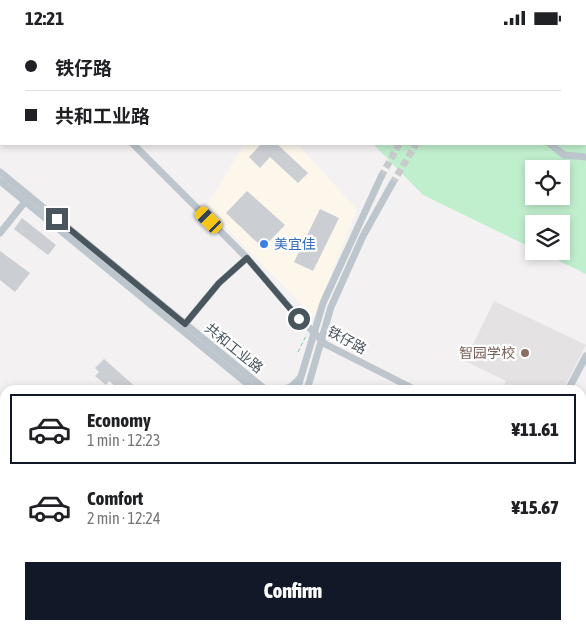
<!DOCTYPE html>
<html lang="en">
<head>
<meta charset="utf-8">
<style>
  body { margin:0; font-family:"Asap Condensed","Noto Sans SC",sans-serif; background:#f6f6f6; color:#202124; height:100vh; display:flex; flex-direction:column; font-size:19px; white-space:nowrap }
  * { box-sizing:border-box; margin:0 }
  p { font-size:16px; color:#757577 }
  .icon { flex:none; width:28px; height:28px; fill:none; stroke:currentColor; stroke-width:2; stroke-linecap:round; stroke-linejoin:round }
  .map { position:relative; flex:1; overflow:hidden }
  .side { position:absolute; left:0px; top:350px; width:586px; height:245px; display:flex; flex-direction:column; background:#fff; border-radius:15px 15px 0 0; box-shadow:0 2px 8px #0003 }
  .side>* { flex:none }
  .guide { position:absolute; left:0px; top:0px; width:586px; height:110px; box-shadow:0 2px 8px #0003; display:grid; align-content:center; height:110px; padding:0 25px; background:#fff }
  .controls { position:absolute; left:525px; top:125px; display:grid; gap:10px }
  .controls a { display:grid; place-items:center; width:45px; height:45px; border-radius:0px; background:#fff; box-shadow:0 2px 8px #0003; font-size:25px }
  .end { position:absolute; width:22px; height:22px; margin:-11px; border:6px solid #49565e; background:#fff; box-shadow:0 0 0 2px #fff }
  .from { border-radius:50% }
  .car { position:absolute; width:15px; height:30px; margin:-15px -8px; border-radius:6px; box-shadow:0 0 4px 1px #0007; background:linear-gradient(#f5c518 24%,#345 0 40%,#f5c518 0 76%,#345 0 86%,#f5c518 0) }
  .guide b { display:flex; align-items:center; gap:18px; height:48px; font-size:19px }
  .guide b+b { border-top:1px solid #e0e0e0 }
  .guide i { width:12px; height:12px; background:#202124 }
  ul { padding:9px 0 0; list-style:none }
  li { display:flex; align-items:center; gap:15px; height:70px; margin:0 10px 8px; padding:0 15px; border:2px solid transparent; border-radius:0px }
  li div { flex:1 }
  li b { display:block; font-size:19px }
  li em { font-style:normal; font-weight:800 }
  li.active { border-color:#111827 }
  li>.icon { width:45px; height:45px; stroke-width:1.5 }
  .action { display:flex; gap:10px; margin-top:auto; padding:10px 25px }
  .action a { flex:1; height:58px; border-radius:0px; background:#111827; color:#fff; font-size:20px; font-weight:800; line-height:58px; text-align:center }
  .status { display:flex; justify-content:space-between; align-items:center; height:35px; padding:0 25px; background:#fff; direction:ltr }
  .status svg { height:14px; fill:currentColor }
  .map>svg:first-child { display:block }
  .commercial { fill:#fcf6eb }
  .education { fill:#e4e2e3 }
  .green { fill:#c0efce; fill-rule:evenodd }
  .building { fill:#cbced3 }
  .lines { fill:none; stroke-linecap:round; stroke-linejoin:round }
  .minor-tunnel { stroke:#c8cacc; stroke-width:7; stroke-dasharray:7 3.5; stroke-linecap:butt }
  .path { stroke:#79cc9b; stroke-width:1; stroke-dasharray:4 2.5; stroke-linecap:butt }
  .minor { stroke:#bdc6cd; stroke-width:7 }
  .major { stroke:#b1c3ce; stroke-width:9 }
  .minor-bridge { stroke:#bdc6cd; stroke-width:7 }
  .route { stroke:#49565e; stroke-width:6 }
  .shop-dot { fill:#3f7fe0; stroke:#fff; stroke-width:2 }
  .education-dot { fill:#8d6e63; stroke:#fff; stroke-width:2 }
  .labels { text-anchor:middle; dominant-baseline:central; stroke-width:4.5; stroke-linejoin:round; paint-order:stroke }
  .shop-label { font-size:14px; fill:#366cbe; stroke:#fff; text-anchor:start }
  .street-label { font-size:14px; fill:#49565e; stroke:#fff }
  .education-label { font-size:14px; fill:#785e54; stroke:#fff; text-anchor:end }
</style>
</head>
<body>
<div class="status"><b>12:21</b><svg viewBox="0 0 49 12"><path d="M0 12V9h3v3zM5 12V6h3v6zM10 12V3h3v9zM15 12V0h3v12zM26 1h20v11H26zM47 4h2v5h-2z"/></svg></div>
<div class="map">
<svg width="586" height="595" viewBox="0 0 586 595">
  <rect width="100%" height="100%" fill="#f3f1f1"/>
  <g class="commercial">
    <path d="M0,0H187L1,1V45Z"/>
    <path d="M244,109H298L357,175L314,282L206,172Z"/>
  </g>
  <path class="education" d="M494,266L586,310L563,355H502L506,346L465,326Z"/>
  <path class="green" d="M269,0H586V239L539,216H561V189H534V214L423,160L373,109H585V1ZM534,134H561V161H534Z"/>
  <g class="building">
    <path d="M261,109H277L308,138L298,148L270,122L260,133L249,122Z"/>
    <path d="M247,156L285,190L263,213L226,178Z"/>
    <path d="M320,174L339,183L313,236L294,227Z"/>
    <path d="M22,183L56,210L48,220L14,194Z"/>
    <path d="M0,216L30,238L15,257L0,245Z"/>
    <path d="M104,324L139,355H113L116,352L109,346L106,350L95,341L99,337L95,333Z"/>
  </g>
  <g class="lines">
    <g class="minor-tunnel">
      <path d="M485,1L487,0"/>
      <path d="M510,1L511,0"/>
      <path d="M381,142L399,109"/>
      <path d="M392,149L416,109"/>
    </g>
    <g class="path">
      <path d="M449,0L453,1"/>
      <path d="M585,12H586"/>
      <path d="M298,317L307,299"/>
    </g>
    <g class="minor">
      <path d="M352,0L353,1"/>
      <path d="M194,1L195,0"/>
      <path d="M585,44L586,45"/>
      <path d="M0,52L1,53"/>
      <path d="M133,109L247,223L290,273"/>
      <path d="M550,109L564,120L586,122"/>
      <path d="M0,137L266,355"/>
      <path d="M0,146L255,355"/>
      <path d="M0,198L28,163"/>
      <path d="M185,289L219,248L247,223"/>
      <path d="M325,309L416,355"/>
      <path d="M280,355L291,352L300,343"/>
      <path d="M297,355L323,268L381,142"/>
      <path d="M307,355L331,272L363,201L392,149"/>
      <path d="M568,355L586,321"/>
      <path d="M0,403L5,407"/>
      <path d="M0,434L5,428"/>
      <path d="M581,437L586,439"/>
      <path d="M581,475L586,465"/>
      <path d="M0,476L5,479"/>
      <path d="M80,590L81,595"/>
      <path d="M167,590L174,595"/>
      <path d="M318,590L324,595"/>
      <path d="M524,590L530,595"/>
      <path d="M534,590L539,595"/>
      <path d="M93,595L97,590"/>
      <path d="M390,595L392,590"/>
    </g>
    <g class="major">
      <path d="M0,524L5,527"/>
      <path d="M0,537L5,541"/>
      <path d="M106,590L113,595"/>
      <path d="M146,590L153,595"/>
    </g>
    <path class="minor-bridge" d="M290,273L325,309"/>
  </g>
  <g class="lines">
    <path class="route" d="M57,184L185,289L219,248L247,223L299,284"/>
  </g>
  <circle class="shop-dot" cx="264" cy="209" r="5"/>
  <circle class="education-dot" cx="525" cy="318" r="5"/>
  <g class="labels">
    <g class="shop-label">
      <text x="274" y="209">美宜佳</text>
    </g>
    <g class="street-label">
      <text transform="translate(347 305) rotate(29)">铁仔路</text>
      <text transform="translate(234 313) rotate(39)">共和工业路</text>
    </g>
    <g class="education-label">
      <text x="515" y="318">智园学校</text>
    </g>
  </g>
</svg>
<div class="controls">
<a><svg class="icon" aria-label="locate" viewBox="0 0 24 24"><circle cx="12" cy="12" r="6"/><path d="M12 2v4M12 18v4M2 12h4M18 12h4"/></svg></a>
<a><svg class="icon" aria-label="layers" viewBox="0 0 24 24"><path d="M12 4l9 5-9 5-9-5zM3 14l9 5 9-5"/></svg></a>
</div>
<i class="end from" style="left:299px;top:284px"></i>
<i class="end" style="left:57px;top:184px"></i>
<i class="car" style="left:209px;top:185px;rotate:315deg"></i>
<div class="guide">
<b><i class="from"></i>铁仔路</b>
<b><i></i>共和工业路</b>
</div>
<section class="side">
<ul>
<li class="active"><svg class="icon" aria-label="car" viewBox="0 0 24 24"><path d="M5 17H2v-5l4-1 3-4h7l3 4 3 1v5h-3M9 17h6M6 11h13"/><circle cx="7" cy="17" r="2"/><circle cx="17" cy="17" r="2"/></svg><div><b>Economy</b><p>1 min · 12:23</p></div><em>¥11.61</em></li>
<li><svg class="icon" aria-label="car" viewBox="0 0 24 24"><path d="M5 17H2v-5l4-1 3-4h7l3 4 3 1v5h-3M9 17h6M6 11h13"/><circle cx="7" cy="17" r="2"/><circle cx="17" cy="17" r="2"/></svg><div><b>Comfort</b><p>2 min · 12:24</p></div><em>¥15.67</em></li>
</ul>
<div class="action"><a>Confirm</a></div>
</section>
</div>
</body>
</html>
